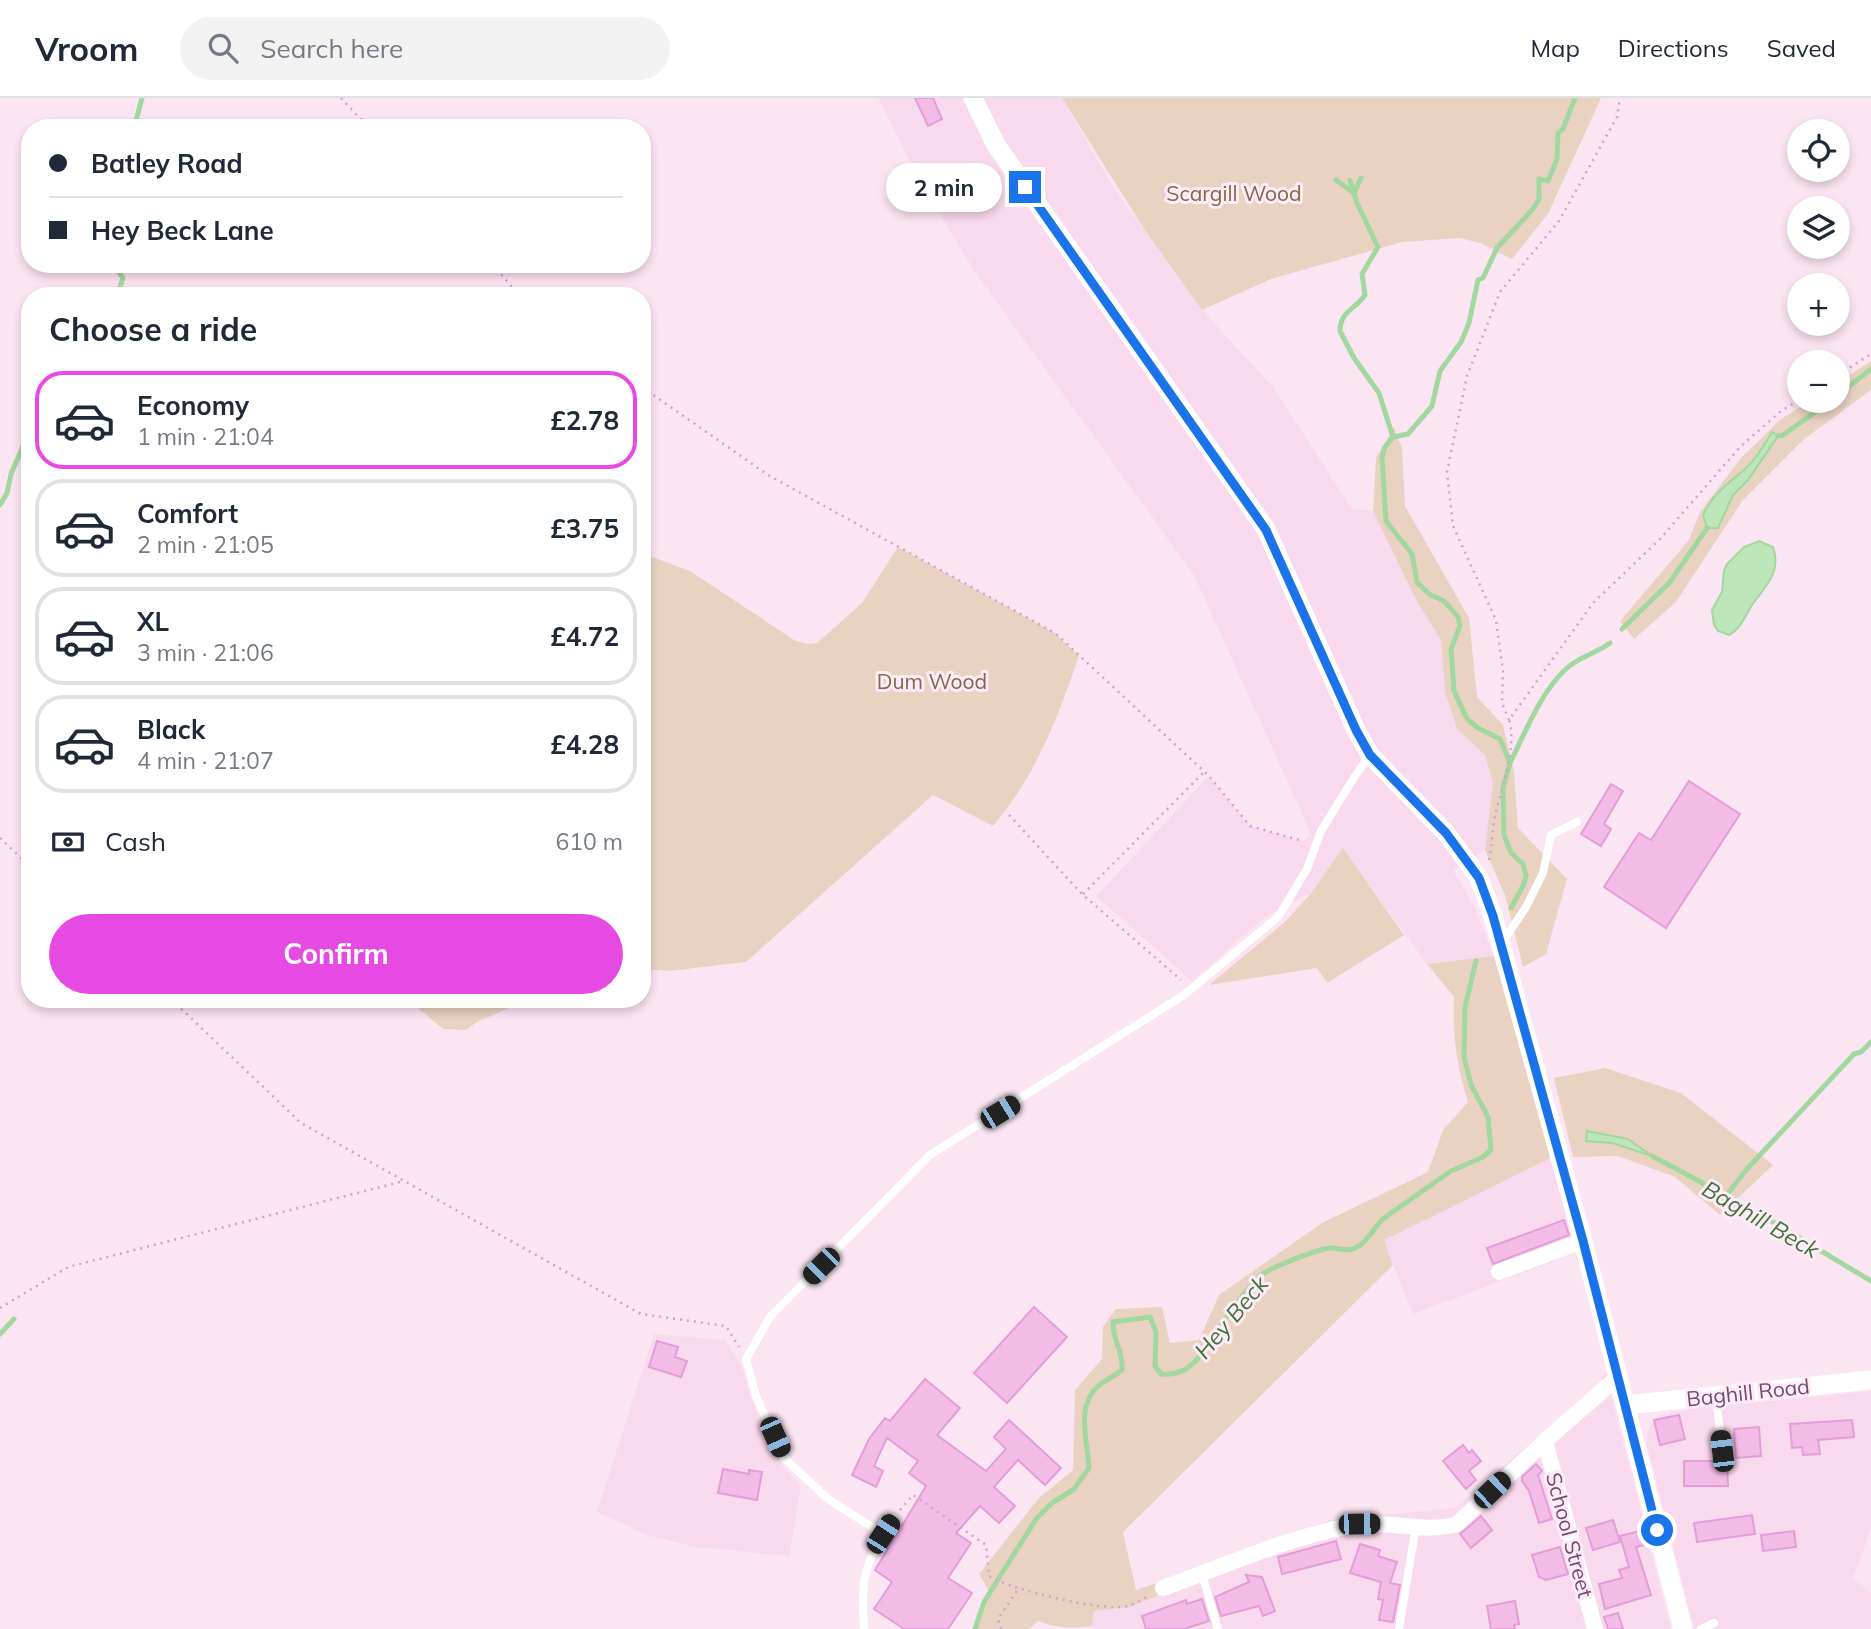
<!DOCTYPE html>
<html lang="en">
<head>
<meta charset="utf-8">
<style>
  body { margin:0; font-family:Mulish,sans-serif; background:#f2f2f3; color:#1f2937; height:100vh; display:flex; flex-direction:column; font-size:26px; white-space:nowrap }
  * { box-sizing:border-box; margin:0 }
  p { font-size:23px; color:#747a83 }
  .icon { flex:none; width:38px; height:38px; fill:none; stroke:currentColor; stroke-width:2; stroke-linecap:round; stroke-linejoin:round }
  .map { position:relative; flex:1; overflow:hidden }
  .details { position:absolute; left:21px; top:189px; width:630px; height:721px; display:flex; flex-direction:column; background:#fff; border-radius:28px; box-shadow:0 4px 10px #0003 }
  .details>* { flex:none }
  .guide { position:absolute; left:21px; top:21px; width:630px; height:154px; border-radius:28px; box-shadow:0 4px 10px #0003; display:grid; align-content:center; height:154px; padding:0 28px; background:#fff }
  .controls { position:absolute; left:1787px; top:21px; display:grid; gap:14px }
  .controls a { display:grid; place-items:center; width:63px; height:63px; border-radius:50%; background:#fff; box-shadow:0 4px 10px #0003; font-size:35px }
  .end { position:absolute; width:32px; height:32px; margin:-16px; border:9px solid #1a73e8; background:#fff; box-shadow:0 0 0 4px #fff }
  .from { border-radius:50% }
  .bubble { position:absolute; height:49px; border-radius:24px; background:#fff; box-shadow:0 4px 10px #0003; font-size:23px; font-weight:700; line-height:49px; text-align:center }
  .car { position:absolute; width:21px; height:42px; margin:-21px -10px; border-radius:9px; box-shadow:0 0 5px 2px #0007; background:linear-gradient(#222 24%,#8ab4d8 0 40%,#222 0 76%,#8ab4d8 0 86%,#222 0) }
  .guide b { display:flex; align-items:center; gap:24px; height:66px; font-size:26px }
  .guide b+b { border-top:2px solid #e0e1e3 }
  .guide i { width:18px; height:18px; background:#1f2937 }
  ul { padding:0; list-style:none }
  li { display:flex; align-items:center; gap:21px; height:98px; margin:0 14px 10px; padding:0 14px; border:4px solid #e0e1e3; border-radius:28px }
  li div { flex:1 }
  li b { display:block; font-size:26px }
  li em { font-style:normal; font-weight:700 }
  li.active { border-color:#e64ae3 }
  li>.icon { width:63px; height:63px; stroke-width:1.5 }
  h2 { padding:0 28px; font-size:32px; line-height:84px }
  .pay { display:flex; align-items:center; gap:18px; height:77px; padding:0 28px; font-size:26px }
  .pay p { margin-inline-start:auto }
  .action { display:flex; gap:14px; margin-top:auto; padding:14px 28px }
  .action a { flex:1; height:80px; border-radius:42px; background:#e64ae3; color:#fff; font-size:28px; font-weight:700; line-height:80px; text-align:center }
  header { display:flex; align-items:center; gap:42px; box-sizing:border-box; height:98px; padding:0 35px; background:#fff; border-bottom:2px solid #e0e1e3 }
  header strong { font-size:33px }
  nav { display:flex; gap:38px; margin-inline-start:auto; font-size:24px }
  .search { width:490px; height:63px; background:#f2f2f3; display:flex; align-items:center; gap:18px; box-sizing:border-box; padding:0 24px; border-radius:38px; color:#747a83; font-size:26px }
  .map>svg:first-child { display:block }
  .residential { fill:#f9d9ed }
  .green { fill:#ead2c3 }
  .water { fill:#bce6b9; stroke:#a2d89f; stroke-width:2 }
  .lines { fill:none; stroke-linecap:round; stroke-linejoin:round }
  .stream { stroke:#a2d89f; stroke-width:5 }
  .building { fill:#f2bce7; stroke:#e49dd7; stroke-width:2 }
  .path { stroke:#d79fcc; stroke-width:2.5; stroke-dasharray:2 5; stroke-linecap:butt }
  .service { stroke:#fff; stroke-width:8 }
  .minor { stroke:#fff; stroke-width:16 }
  .tertiary { stroke:#fff; stroke-width:19 }
  .route { stroke:#1a73e8; stroke-width:9 }
  .labels { text-anchor:middle; dominant-baseline:central; stroke-width:6; stroke-linejoin:round; paint-order:stroke }
  .park-label { font-size:21px; fill:#876747; stroke:#ffebf7 }
  .street-label { font-size:21px; fill:#754a6e; stroke:#ffebf7 }
  .water-label { font-size:23px; font-style:italic; fill:#3c743a; stroke:#ffebf7 }
</style>
</head>
<body>
<header>
<strong>Vroom</strong>
<div class="search"><svg class="icon" aria-label="search" viewBox="0 0 24 24"><circle cx="10" cy="10" r="6"/><path d="M15 15l6 6"/></svg>Search here</div>
<nav><a>Map</a><a>Directions</a><a>Saved</a></nav>
</header>
<div class="map">
<svg width="1871" height="1531" viewBox="0 0 1871 1531">
  <rect width="100%" height="100%" fill="#fce5f3"/>
  <g class="residential">
    <path d="M878,0H1062L1113,89L1202,212L1273,289L1352,411L1373,413L1416,502L1441,542L1445,594L1457,631L1485,656L1493,685L1485,752L1453,772L1474,808L1494,858L1427,866L1343,751L1312,794L1265,819L1192,883L1096,798L1209,678L1250,728L1303,743L1312,738L1194,477L975,174L917,78Z"/>
    <path d="M1551,1060L1576,1155L1413,1216L1383,1142Z"/>
    <path d="M654,1236L725,1242L741,1267L752,1303L775,1359L801,1388L789,1458L695,1449L650,1438L597,1414Z"/>
    <path d="M1605,1273L1671,1531H1094L1092,1528L1094,1513L1129,1509L1156,1500L1160,1484L1330,1422L1455,1410L1600,1285Z"/>
    <path d="M1871,1293V1431L1853,1481L1871,1495V1531H1694L1647,1347V1334L1651,1326L1657,1318L1690,1311Z"/>
  </g>
  <g class="green">
    <path d="M1062,0H1601L1548,116L1512,161L1480,145L1460,140L1402,144L1271,181L1202,212L1146,134Z"/>
    <path d="M1871,263V292L1803,342L1743,402L1676,504L1634,541L1620,523L1689,442L1700,414L1741,360L1781,321L1810,303H1838V285Z"/>
    <path d="M1394,329L1402,350L1405,408L1469,520L1477,599L1503,627L1514,673L1518,730L1567,781L1546,856L1523,869L1505,797L1485,752L1493,685L1485,657L1457,631L1445,594L1441,542L1416,502L1373,413L1376,360Z"/>
    <path d="M898,449L1055,535L1079,558C1057,621 1037,676 993,728L933,697L746,864L669,873L642,871V455L690,473L794,542L806,546L817,545L862,505Z"/>
    <path d="M1343,750L1404,837L1327,885L1317,870L1209,887L1286,823L1312,794Z"/>
    <path d="M1494,858L1551,1060L1384,1142L1393,1167L1123,1434L1136,1492L1160,1484L1156,1499L1129,1509L1094,1513L1092,1528C1072,1531 1056,1530 1038,1523L1029,1531H975L990,1494L979,1476L1039,1400L1073,1372L1075,1292L1102,1261L1103,1229L1116,1211L1162,1209L1170,1245L1199,1242L1219,1197L1322,1125L1428,1074L1443,1032L1468,1004C1457,969 1452,937 1454,899L1427,866Z"/>
    <path d="M407,901H529L477,924L466,932L443,931Z"/>
    <path d="M1605,970L1681,995L1773,1067L1720,1117L1675,1079L1618,1058L1573,1059L1554,980Z"/>
  </g>
  <g class="water">
    <path d="M1772,334L1778,338L1748,382L1733,397L1718,430H1707L1703,417C1712,396 1729,385 1745,371C1756,361 1764,347 1772,334Z"/>
    <path d="M1759,443L1773,449C1782,475 1765,488 1752,507C1745,518 1741,531 1729,537L1718,533L1714,527L1712,512L1722,494L1724,473L1727,466L1744,449Z"/>
    <path d="M1587,1033L1628,1041L1652,1058L1612,1045L1586,1043Z"/>
  </g>
  <g class="lines">
    <g class="stream">
      <path d="M134,30L142,0"/>
      <path d="M1336,82L1354,95L1361,80"/>
      <path d="M1350,82L1357,105L1378,149L1362,176L1365,197C1355,212 1340,213 1340,233L1354,260L1379,295L1393,339L1385,349L1382,359L1386,423L1412,456L1417,484L1429,496L1444,503L1458,519L1460,528L1451,551L1454,593L1467,621L1478,630L1500,641L1510,665L1503,690L1504,737L1511,755L1523,766L1526,777L1524,786L1511,810"/>
      <path d="M113,166L123,180L117,198"/>
      <path d="M1838,297L1871,271"/>
      <path d="M1778,338L1783,337L1831,303"/>
      <path d="M1393,339L1408,336L1432,308L1440,273L1461,244L1469,225L1478,182L1483,180L1497,150L1533,111L1539,101V81L1548,83L1557,61L1558,35L1563,31L1575,0"/>
      <path d="M0,407L7,395L11,376L30,332"/>
      <path d="M1622,531L1670,484L1707,430"/>
      <path d="M1510,665C1525,635 1541,593 1567,570C1579,559 1597,555 1610,545"/>
      <path d="M1652,1058L1701,1084L1723,1102L1775,1125L1871,1183"/>
      <path d="M1723,1102L1746,1072L1854,956L1861,954L1871,944"/>
      <path d="M0,1236L14,1221"/>
      <path d="M975,1531L984,1504L1036,1421L1052,1405L1073,1392L1089,1370C1088,1344 1075,1309 1098,1288C1105,1282 1115,1278 1122,1272C1124,1254 1112,1242 1113,1224L1150,1219L1156,1234L1155,1268L1161,1276C1195,1280 1207,1246 1223,1224C1234,1208 1246,1191 1260,1178C1269,1170 1318,1151 1330,1150C1339,1149 1345,1155 1355,1150C1369,1144 1373,1129 1384,1120L1451,1073L1483,1059L1491,1052L1488,1019L1471,987L1464,959L1465,909L1476,863"/>
    </g>
  </g>
  <g class="building">
    <path d="M915,0H933L942,21L928,28Z"/>
    <path d="M1689,683L1740,716L1666,830L1604,789L1639,735L1651,742Z"/>
    <path d="M1611,686L1623,693L1604,726L1611,731L1601,748L1581,736Z"/>
    <path d="M1564,1122L1569,1137L1493,1166L1487,1150Z"/>
    <path d="M1034,1209L1067,1239L1007,1305L974,1275Z"/>
    <path d="M657,1243L678,1249L675,1259L687,1263L681,1279L649,1269Z"/>
    <path d="M925,1281L960,1310L937,1337L986,1373L1006,1351L994,1339L1009,1322L1061,1370L1045,1387L1018,1362L994,1389L1015,1408L999,1425L980,1408L956,1435L971,1445L948,1480L972,1495L948,1531H904L874,1511L892,1484L875,1472L926,1388L909,1375L918,1363L887,1340L874,1368L883,1373L876,1389L852,1377L869,1341L885,1320L890,1323Z"/>
    <path d="M1679,1317L1685,1341L1660,1347L1654,1322Z"/>
    <path d="M1852,1322L1854,1339L1818,1342L1820,1356L1803,1357L1802,1349L1792,1350L1790,1326Z"/>
    <path d="M1759,1329L1761,1358L1736,1360L1734,1331Z"/>
    <path d="M1463,1347L1469,1355L1472,1352L1481,1363L1469,1373L1476,1382L1466,1391L1443,1363Z"/>
    <path d="M1684,1363H1727L1728,1388H1684Z"/>
    <path d="M1536,1366L1542,1373L1538,1377L1552,1421L1539,1425L1529,1393L1522,1383V1379Z"/>
    <path d="M723,1371L749,1376V1372L762,1374L757,1402L718,1395Z"/>
    <path d="M1752,1417L1755,1436L1697,1444L1694,1425Z"/>
    <path d="M1481,1418L1492,1432L1471,1450L1460,1436Z"/>
    <path d="M1613,1422L1620,1444L1593,1452L1586,1430Z"/>
    <path d="M1644,1432L1648,1446L1636,1449L1651,1497L1605,1511L1599,1486L1622,1480L1619,1472L1629,1469L1620,1438Z"/>
    <path d="M1794,1433L1796,1449L1763,1453L1761,1437Z"/>
    <path d="M1336,1443L1341,1461L1282,1476L1278,1459Z"/>
    <path d="M1360,1446L1380,1452L1378,1458L1397,1464L1390,1485L1400,1487L1393,1524L1379,1522L1383,1502L1378,1501L1381,1484L1350,1475Z"/>
    <path d="M1560,1449L1568,1476L1546,1482L1539,1479L1532,1457Z"/>
    <path d="M1246,1477L1262,1479L1275,1513L1263,1518L1259,1508L1221,1518L1215,1499L1249,1484Z"/>
    <path d="M1202,1501L1209,1523L1184,1531H1146L1142,1518L1186,1502L1187,1506Z"/>
    <path d="M1515,1503L1519,1526L1514,1527L1515,1531H1491L1487,1508Z"/>
    <path d="M1618,1515L1623,1531H1608L1604,1519Z"/>
  </g>
  <g class="lines">
    <g class="path">
      <path d="M341,0L369,30"/>
      <path d="M492,166L520,198"/>
      <path d="M1838,277L1871,256"/>
      <path d="M642,289L768,377L1055,535L1209,678L1250,728L1303,743"/>
      <path d="M1509,622L1502,605L1503,573L1496,522L1453,428L1447,374L1467,278L1500,194L1559,123L1617,19L1620,0"/>
      <path d="M1009,717L1082,796L1181,882"/>
      <path d="M0,740L30,768"/>
      <path d="M1489,762C1492,750 1492,737 1494,724C1499,694 1518,650 1509,622L1593,505L1660,441L1740,349L1780,314L1799,302"/>
      <path d="M1083,796L1204,674"/>
      <path d="M171,901L301,1025L641,1216L726,1228L739,1249"/>
      <path d="M0,1210L68,1169L404,1083"/>
      <path d="M900,1412L913,1397L986,1447L989,1478C1013,1492 1101,1514 1128,1508C1135,1506 1142,1502 1148,1498"/>
      <path d="M1001,1531L998,1521L1018,1491"/>
    </g>
    <g class="service">
      <path d="M1504,842L1526,809L1543,775L1551,737L1577,724"/>
      <path d="M1716,1298L1722,1353"/>
      <path d="M894,1420L883,1436L828,1401L784,1360L756,1298L746,1261L770,1219L930,1057L1184,897L1278,819L1307,771L1321,733L1355,678L1370,657"/>
      <path d="M1202,1476L1218,1531"/>
      <path d="M864,1531C862,1488 861,1474 883,1436"/>
      <path d="M1399,1531L1416,1428"/>
      <path d="M1701,1531L1714,1525"/>
    </g>
    <g class="minor">
      <path d="M1499,1174L1583,1143"/>
      <path d="M1545,1343L1595,1531"/>
      <path d="M1163,1490C1222,1469 1296,1436 1357,1427C1390,1422 1426,1436 1457,1426L1545,1343L1618,1279"/>
    </g>
    <g class="tertiary">
      <path d="M973,0L996,47L1266,431L1356,632L1370,657L1446,735L1479,780L1493,818L1583,1143L1683,1531"/>
      <path d="M1625,1307L1871,1282"/>
    </g>
  </g>
  <g class="lines">
    <path class="route" d="M1025,89L1266,432L1356,632L1370,657L1446,735L1479,780L1493,818L1583,1143L1657,1432"/>
  </g>
  <g class="labels">
    <g class="park-label">
      <text x="1234" y="95">Scargill Wood</text>
      <text x="932" y="583">Dum Wood</text>
    </g>
    <g class="street-label">
      <text transform="translate(1748 1294) rotate(-6)">Baghill Road</text>
      <text transform="translate(1570 1437) rotate(75)">School Street</text>
    </g>
    <g class="water-label">
      <text transform="translate(1761 1121) rotate(30)">Baghill Beck</text>
      <text transform="translate(1231 1219) rotate(-50)">Hey Beck</text>
    </g>
  </g>
</svg>
<div class="controls">
<a><svg class="icon" aria-label="locate" viewBox="0 0 24 24"><circle cx="12" cy="12" r="6"/><path d="M12 2v4M12 18v4M2 12h4M18 12h4"/></svg></a>
<a><svg class="icon" aria-label="layers" viewBox="0 0 24 24"><path d="M12 4l9 5-9 5-9-5zM3 14l9 5 9-5"/></svg></a>
<a>+</a>
<a>−</a>
</div>
<i class="end from" style="left:1657px;top:1432px"></i>
<i class="end" style="left:1025px;top:89px"></i>
<div class="bubble" style="left:886px;top:65px;width:116px">2 min</div>
<i class="car" style="left:1000px;top:1014px;rotate:59deg"></i>
<i class="car" style="left:821px;top:1168px;rotate:225deg"></i>
<i class="car" style="left:775px;top:1339px;rotate:156deg"></i>
<i class="car" style="left:1722px;top:1353px;rotate:353deg"></i>
<i class="car" style="left:1492px;top:1392px;rotate:46deg"></i>
<i class="car" style="left:1359px;top:1426px;rotate:89deg"></i>
<i class="car" style="left:883px;top:1436px;rotate:33deg"></i>
<div class="guide">
<b><i class="from"></i>Batley Road</b>
<b><i></i>Hey Beck Lane</b>
</div>
<section class="details">
<h2>Choose a ride</h2>
<ul>
<li class="active"><svg class="icon" aria-label="car" viewBox="0 0 24 24"><path d="M5 17H2v-5l4-1 3-4h7l3 4 3 1v5h-3M9 17h6M6 11h13"/><circle cx="7" cy="17" r="2"/><circle cx="17" cy="17" r="2"/></svg><div><b>Economy</b><p>1 min · 21:04</p></div><em>£2.78</em></li>
<li><svg class="icon" aria-label="car" viewBox="0 0 24 24"><path d="M5 17H2v-5l4-1 3-4h7l3 4 3 1v5h-3M9 17h6M6 11h13"/><circle cx="7" cy="17" r="2"/><circle cx="17" cy="17" r="2"/></svg><div><b>Comfort</b><p>2 min · 21:05</p></div><em>£3.75</em></li>
<li><svg class="icon" aria-label="car" viewBox="0 0 24 24"><path d="M5 17H2v-5l4-1 3-4h7l3 4 3 1v5h-3M9 17h6M6 11h13"/><circle cx="7" cy="17" r="2"/><circle cx="17" cy="17" r="2"/></svg><div><b>XL</b><p>3 min · 21:06</p></div><em>£4.72</em></li>
<li><svg class="icon" aria-label="car" viewBox="0 0 24 24"><path d="M5 17H2v-5l4-1 3-4h7l3 4 3 1v5h-3M9 17h6M6 11h13"/><circle cx="7" cy="17" r="2"/><circle cx="17" cy="17" r="2"/></svg><div><b>Black</b><p>4 min · 21:07</p></div><em>£4.28</em></li>
</ul>
<div class="pay"><svg class="icon" aria-label="cash" viewBox="0 0 24 24"><path d="M3 7h18v10H3z"/><circle cx="12" cy="12" r="2"/></svg>Cash<p>610 m</p></div>
<div class="action"><a>Confirm</a></div>
</section>
</div>
</body>
</html>
